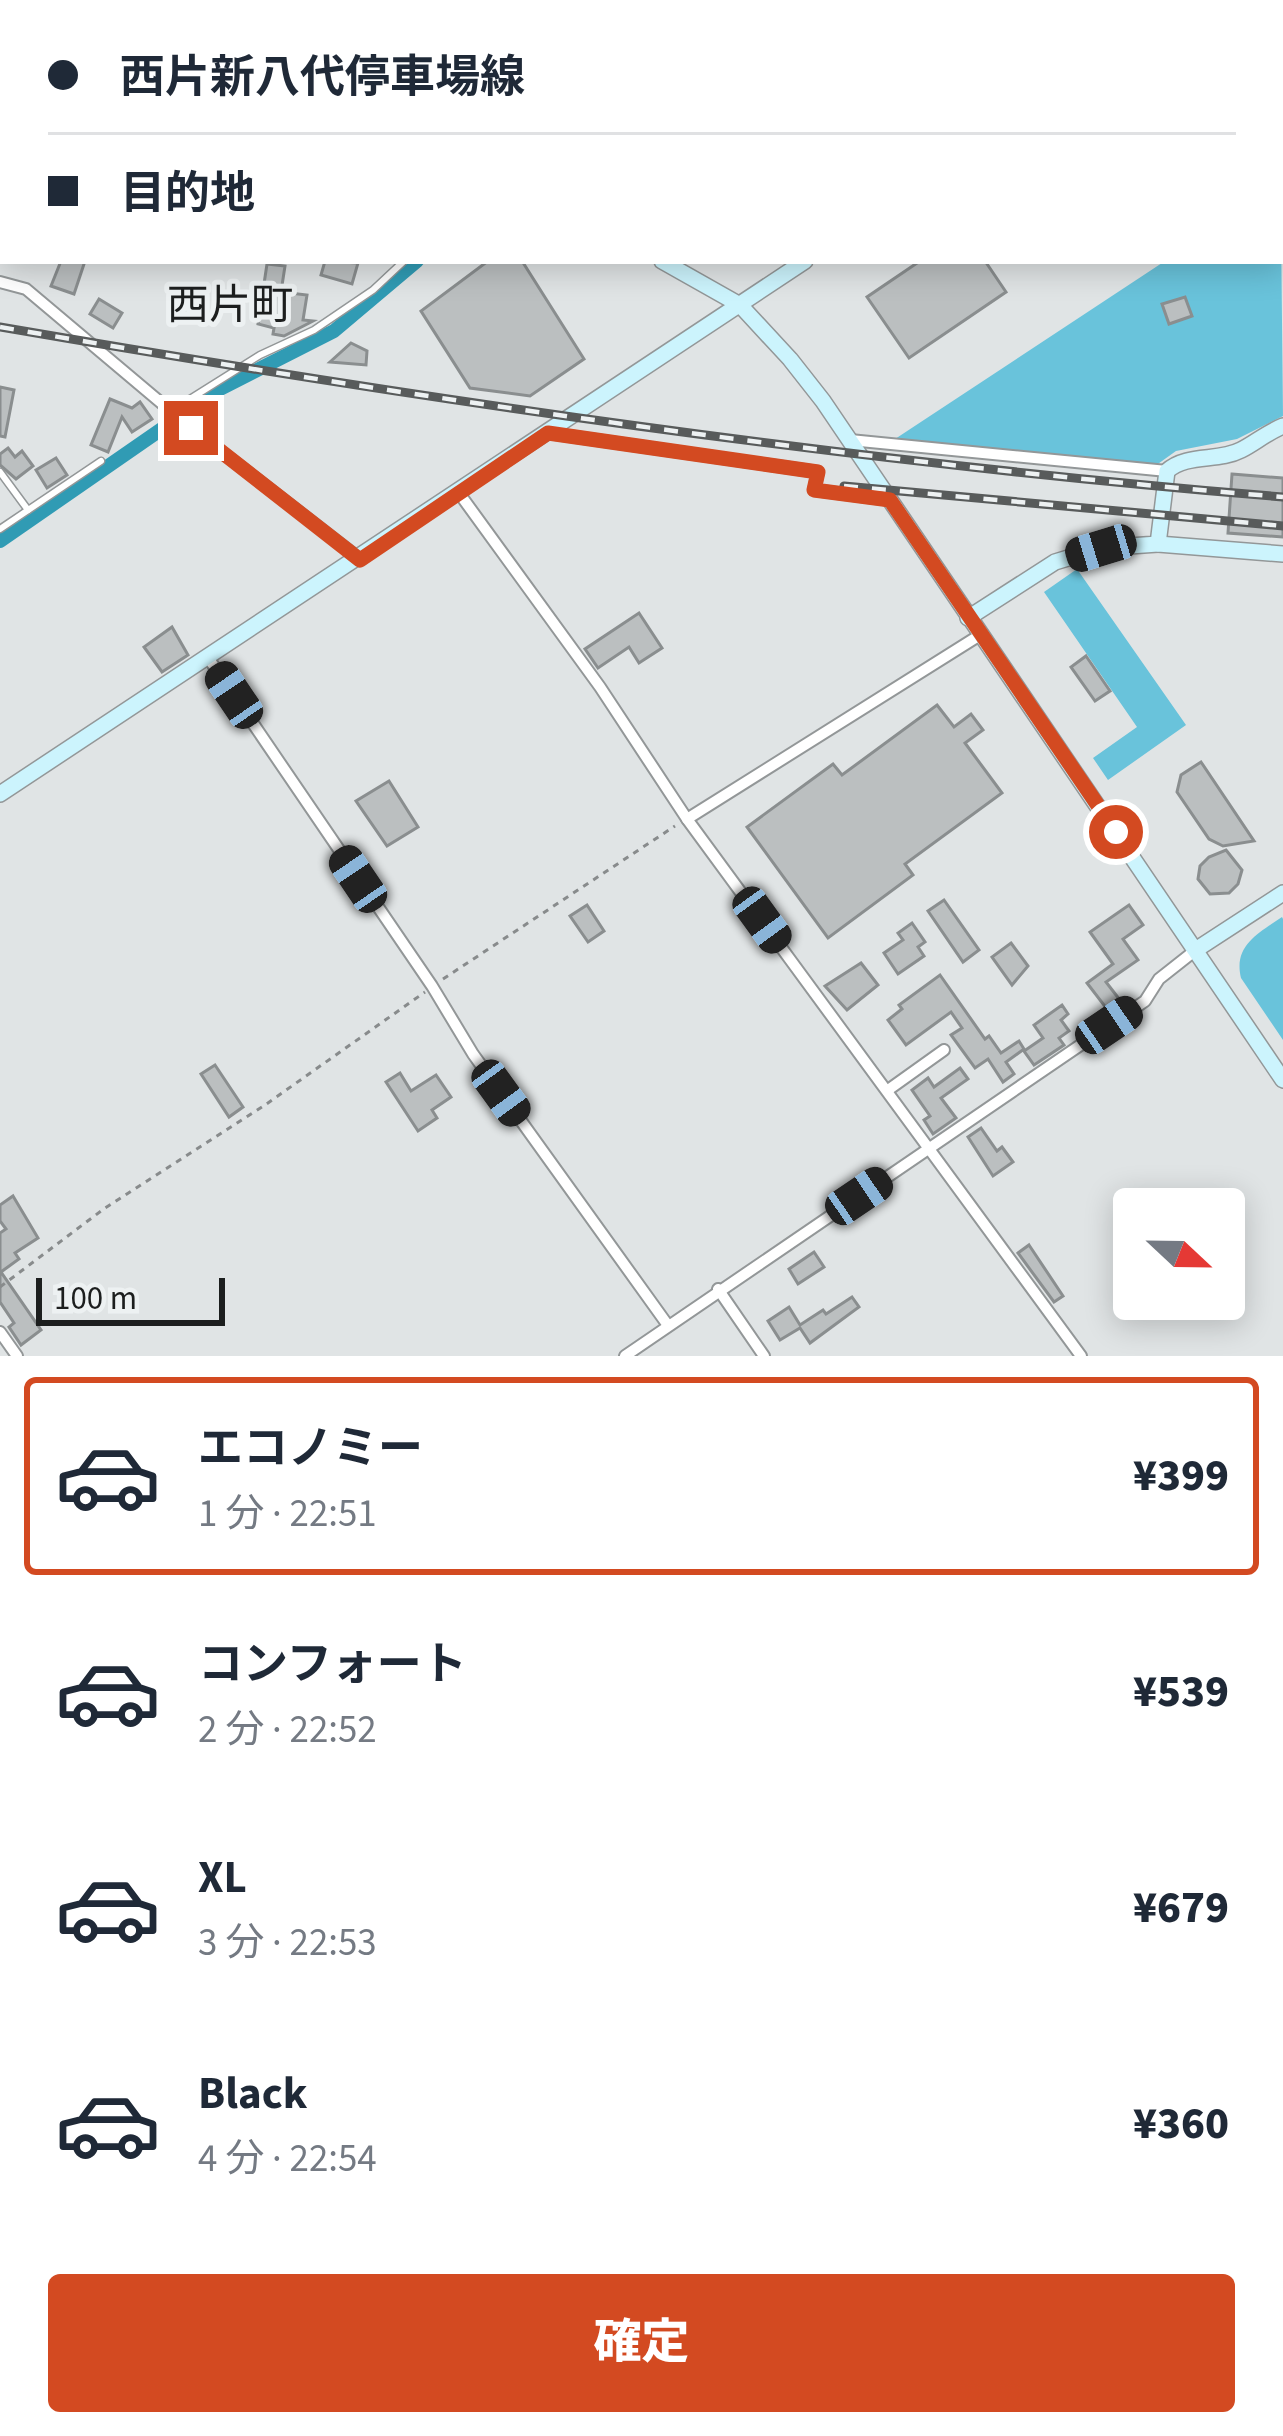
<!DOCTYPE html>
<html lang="ja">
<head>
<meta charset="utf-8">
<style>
  body { margin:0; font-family:"Source Sans 3","Noto Sans JP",sans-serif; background:#f2f2f3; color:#1f2937; height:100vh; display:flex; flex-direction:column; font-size:45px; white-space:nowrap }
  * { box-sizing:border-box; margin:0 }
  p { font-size:39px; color:#747a83 }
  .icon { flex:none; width:66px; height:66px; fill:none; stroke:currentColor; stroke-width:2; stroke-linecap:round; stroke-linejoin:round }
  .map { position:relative; height:1356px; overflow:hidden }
  .sheet { display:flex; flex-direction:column; background:#fff; flex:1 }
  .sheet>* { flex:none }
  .top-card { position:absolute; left:0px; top:0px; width:1284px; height:264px; box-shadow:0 6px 30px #0003; display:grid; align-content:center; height:264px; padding:0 48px; background:#fff }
  .needle { width:78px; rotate:112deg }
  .fabs { position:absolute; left:1113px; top:1188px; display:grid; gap:24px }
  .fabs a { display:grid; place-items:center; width:132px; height:132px; border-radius:12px; background:#fff; box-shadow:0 6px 30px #0003; font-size:60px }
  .scale { position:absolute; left:36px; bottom:30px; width:189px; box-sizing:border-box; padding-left:12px; border:6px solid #1c1e1e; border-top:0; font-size:33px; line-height:42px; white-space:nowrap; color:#1c1e1e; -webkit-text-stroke:9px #edf1f2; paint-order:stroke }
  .end { position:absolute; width:54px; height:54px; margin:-27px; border:15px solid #d34a21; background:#fff; box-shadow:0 0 0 6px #fff }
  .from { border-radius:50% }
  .car { position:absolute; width:36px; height:72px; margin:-36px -18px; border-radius:15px; box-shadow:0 0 9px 3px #0007; background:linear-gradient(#222 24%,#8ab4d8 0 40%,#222 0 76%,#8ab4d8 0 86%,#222 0) }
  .top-card b { display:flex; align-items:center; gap:42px; height:114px; font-size:45px }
  .top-card b+b { border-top:3px solid #e0e1e3 }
  .top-card i { width:30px; height:30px; background:#1f2937 }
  ul { padding:21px 0 0; list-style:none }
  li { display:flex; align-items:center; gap:36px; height:198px; margin:0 24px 18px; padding:0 24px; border:6px solid transparent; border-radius:12px }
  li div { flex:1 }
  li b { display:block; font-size:45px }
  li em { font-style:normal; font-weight:800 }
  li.selected { border-color:#d34a21 }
  li>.icon { width:108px; height:108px; stroke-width:1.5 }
  .primary-button { display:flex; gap:24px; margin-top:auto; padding:24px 48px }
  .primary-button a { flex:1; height:138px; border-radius:12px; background:#d34a21; color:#fff; font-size:48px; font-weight:800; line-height:138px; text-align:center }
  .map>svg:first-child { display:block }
  .green { fill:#69c3db }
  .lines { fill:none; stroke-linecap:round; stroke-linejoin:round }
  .canal { stroke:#309bb4; stroke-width:14 }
  .building { fill:#bbbfc0; stroke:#8a8e8f; stroke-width:3 }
  .lane-casing { stroke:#939798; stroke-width:9 }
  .street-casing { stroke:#939798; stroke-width:14 }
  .secondary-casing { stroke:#939798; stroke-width:18 }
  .path { stroke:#888b8c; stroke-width:3; stroke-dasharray:6 6; stroke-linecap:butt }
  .lane { stroke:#fff; stroke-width:6 }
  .street { stroke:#fff; stroke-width:10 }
  .secondary { stroke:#ccf4fd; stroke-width:15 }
  .rail-casing { stroke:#585b5b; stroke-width:9 }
  .rail { stroke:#edf1f2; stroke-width:4.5; stroke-dasharray:14; stroke-linecap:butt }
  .route { stroke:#d34a21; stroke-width:15 }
  .labels { text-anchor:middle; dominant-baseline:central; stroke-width:10; stroke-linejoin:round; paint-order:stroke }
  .quarter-label { font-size:42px; fill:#1c1e1e; stroke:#edf1f2 }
</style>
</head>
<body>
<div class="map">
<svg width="1283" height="1356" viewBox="0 0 1283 1356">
  <rect width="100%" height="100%" fill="#e0e4e5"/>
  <g class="green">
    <path d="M1281,225L1283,416L1237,439L1176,451L1155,466L892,441L1165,261H1281Z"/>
    <path d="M1077,569L1186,725L1108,780L1093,758L1137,727L1044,592Z"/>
    <path d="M1282,917L1283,919V1040L1241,978C1233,945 1259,933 1282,917Z"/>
  </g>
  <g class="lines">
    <g class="canal">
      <path d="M786,3L790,0"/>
      <path d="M0,541L218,390L334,331L417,261"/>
    </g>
  </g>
  <g class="building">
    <path d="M61,261H85L74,294L51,286Z"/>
    <path d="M325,261L358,263L352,284L321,275Z"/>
    <path d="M488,261H522L584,359L530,396L470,388L421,311Z"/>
    <path d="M920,261H985L1006,292L909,358L867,297Z"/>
    <path d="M267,264L285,266L281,292L307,295L303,320L313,321L284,336L273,334L274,328L258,324Z"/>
    <path d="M1185,297L1192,316L1169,324L1162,304Z"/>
    <path d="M99,299L122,313L113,328L90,314Z"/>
    <path d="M351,343L367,351L366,365L330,362Z"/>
    <path d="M0,387L14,390L5,437L0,436Z"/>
    <path d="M110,399L132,408L140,402L152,419L132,432L122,417L108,452L91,445Z"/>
    <path d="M8,448L15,457L22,451L33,466L16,479L0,465V454Z"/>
    <path d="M56,458L67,475L47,488L36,470Z"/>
    <path d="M1232,474L1283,478V537L1228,533Z"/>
    <path d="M639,613L662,648L639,663L629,647L598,668L585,649Z"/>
    <path d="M172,627L188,655L162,672L144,647Z"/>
    <path d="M1086,656L1110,691L1095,701L1071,667Z"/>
    <path d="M937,705L954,727L971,714L983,730L965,743L1002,793L905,864L913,875L828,938L747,827L833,764L842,775Z"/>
    <path d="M1201,762L1254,841L1223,846L1209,839L1177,792L1181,775Z"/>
    <path d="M389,781L418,827L387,846L356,801Z"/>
    <path d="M1226,850L1242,870L1238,884L1229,893L1210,894L1198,879L1200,866L1209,857Z"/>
    <path d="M944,900L979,950L963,962L928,911Z"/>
    <path d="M587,905L604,931L588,942L570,916Z"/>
    <path d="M1129,905L1143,925L1123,939L1138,960L1106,982L1123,1004L1110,1013L1087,983L1113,964L1090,932Z"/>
    <path d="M912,923L925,942L918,947L924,956L898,974L884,953L903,940L898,933Z"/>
    <path d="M1011,943L1028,966L1012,985L992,957Z"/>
    <path d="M861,963L878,985L847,1010L825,986Z"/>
    <path d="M940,975L985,1039L989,1036L1001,1053L1019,1041L1024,1049L1006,1062L1014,1074L1003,1082L988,1059L975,1068L951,1035L962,1028L951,1012L906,1045L888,1020L902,1009L899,1005Z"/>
    <path d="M1062,1005L1068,1014L1061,1020L1069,1031L1059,1038L1064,1045L1034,1065L1024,1051L1043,1038L1034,1025Z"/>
    <path d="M215,1065L243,1107L229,1117L201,1074Z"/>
    <path d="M960,1068L968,1079L941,1098L956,1118L933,1134L924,1120L930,1116L912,1090L928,1078L934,1087Z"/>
    <path d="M400,1073L411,1091L436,1075L451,1097L432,1110L437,1118L418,1131L386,1082Z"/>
    <path d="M981,1128L997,1151L1002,1147L1013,1162L993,1176L968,1137Z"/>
    <path d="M13,1196L38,1238L15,1253L19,1259L1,1272L41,1330L21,1345L9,1327L14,1323L0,1302V1233L6,1229L0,1221V1205Z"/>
    <path d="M1029,1245L1063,1296L1054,1302L1018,1253Z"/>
    <path d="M814,1252L824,1267L798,1284L789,1269Z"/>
    <path d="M852,1297L859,1307L810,1343L800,1328L780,1340L768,1321L789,1307L800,1325L823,1310L826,1314Z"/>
  </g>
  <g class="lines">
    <defs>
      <g id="lane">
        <path d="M729,0L731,3"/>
        <path d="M0,21H3"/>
        <path d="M165,405L182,404L260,355L314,330L373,290L404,261"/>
        <path d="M0,472L28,510"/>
        <path d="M0,529L101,461"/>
      </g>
      <g id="street">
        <path d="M1114,0L1116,3"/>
        <path d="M768,3L772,0"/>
        <path d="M0,282L26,289L191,428L360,559"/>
        <path d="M548,433L818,472L814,490L890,500"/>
        <path d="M850,440L1167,471"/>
        <path d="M459,493L600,687L687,819L1081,1356"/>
        <path d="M209,659L432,986L473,1054L667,1324"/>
        <path d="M687,819L980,635"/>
        <path d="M888,1090L944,1050"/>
        <path d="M718,1289L764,1356"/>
        <path d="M0,1332L17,1356"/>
        <path d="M625,1356L1145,1001L1159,979L1197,949"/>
      </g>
      <g id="secondary">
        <path d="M137,0L142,3"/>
        <path d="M59,3L62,0"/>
        <path d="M94,3L97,0"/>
        <path d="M1190,3L1194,0"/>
        <path d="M0,76L3,72"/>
        <path d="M0,114L3,110"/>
        <path d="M662,261L740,305L790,359L823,401L1283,1080"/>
        <path d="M1158,544L1283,554"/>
        <path d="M968,618L1055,562L1101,548L1158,544L1167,471C1187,453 1218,462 1241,450C1255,443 1266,433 1283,426"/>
        <path d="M0,794L805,261"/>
        <path d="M1197,949L1283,893"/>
      </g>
    </defs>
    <use href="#lane" class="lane-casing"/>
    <use href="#street" class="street-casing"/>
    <use href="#secondary" class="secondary-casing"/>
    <g class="path">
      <path d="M443,979L675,826"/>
      <path d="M0,1287L105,1208L265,1105L425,992"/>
    </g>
    <use href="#lane" class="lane"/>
    <use href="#street" class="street"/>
    <use href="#secondary" class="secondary"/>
    <defs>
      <g id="rail">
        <path d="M0,327C426,400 852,462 1283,497"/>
        <path d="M844,486L1283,526"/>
      </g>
    </defs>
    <use href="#rail" class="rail-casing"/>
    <use href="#rail" class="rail"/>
  </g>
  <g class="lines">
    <path class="route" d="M191,428L360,560L548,433L818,472L814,490L890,500L1116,832"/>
  </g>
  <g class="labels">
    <g class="quarter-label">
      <text x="230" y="306">西片町</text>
    </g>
  </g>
</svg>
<div class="fabs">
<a><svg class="needle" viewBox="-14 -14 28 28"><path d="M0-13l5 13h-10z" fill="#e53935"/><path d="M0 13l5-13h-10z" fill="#747a83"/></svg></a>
</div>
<div class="scale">100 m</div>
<i class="end from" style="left:1116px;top:832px"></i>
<i class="end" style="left:191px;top:428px"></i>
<i class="car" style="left:1101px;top:548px;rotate:253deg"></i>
<i class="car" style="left:234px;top:695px;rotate:326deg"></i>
<i class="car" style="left:358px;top:879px;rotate:326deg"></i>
<i class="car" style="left:762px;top:920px;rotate:144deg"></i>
<i class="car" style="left:1109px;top:1025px;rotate:56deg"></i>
<i class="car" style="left:501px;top:1093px;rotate:144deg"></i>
<i class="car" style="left:859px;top:1196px;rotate:56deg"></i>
<div class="top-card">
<b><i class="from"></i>西片新八代停車場線</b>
<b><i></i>目的地</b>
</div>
</div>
<section class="sheet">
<ul>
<li class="selected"><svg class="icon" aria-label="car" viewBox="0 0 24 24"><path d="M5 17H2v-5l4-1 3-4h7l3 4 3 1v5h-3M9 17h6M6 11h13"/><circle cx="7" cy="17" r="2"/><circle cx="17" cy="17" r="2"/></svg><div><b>エコノミー</b><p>1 分 · 22:51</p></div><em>¥399</em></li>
<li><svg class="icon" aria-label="car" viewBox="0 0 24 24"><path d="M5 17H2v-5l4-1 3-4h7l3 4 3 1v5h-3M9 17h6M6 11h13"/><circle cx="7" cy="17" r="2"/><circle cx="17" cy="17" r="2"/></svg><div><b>コンフォート</b><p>2 分 · 22:52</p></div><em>¥539</em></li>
<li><svg class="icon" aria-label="car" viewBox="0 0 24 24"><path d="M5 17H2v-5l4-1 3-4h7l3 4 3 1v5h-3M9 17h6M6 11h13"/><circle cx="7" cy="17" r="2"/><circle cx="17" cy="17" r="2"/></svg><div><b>XL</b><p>3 分 · 22:53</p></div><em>¥679</em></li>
<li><svg class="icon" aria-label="car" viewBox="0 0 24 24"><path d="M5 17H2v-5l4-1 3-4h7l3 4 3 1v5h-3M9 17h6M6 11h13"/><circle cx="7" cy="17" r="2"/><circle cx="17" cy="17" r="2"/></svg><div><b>Black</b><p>4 分 · 22:54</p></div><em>¥360</em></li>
</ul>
<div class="primary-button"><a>確定</a></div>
</section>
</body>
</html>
